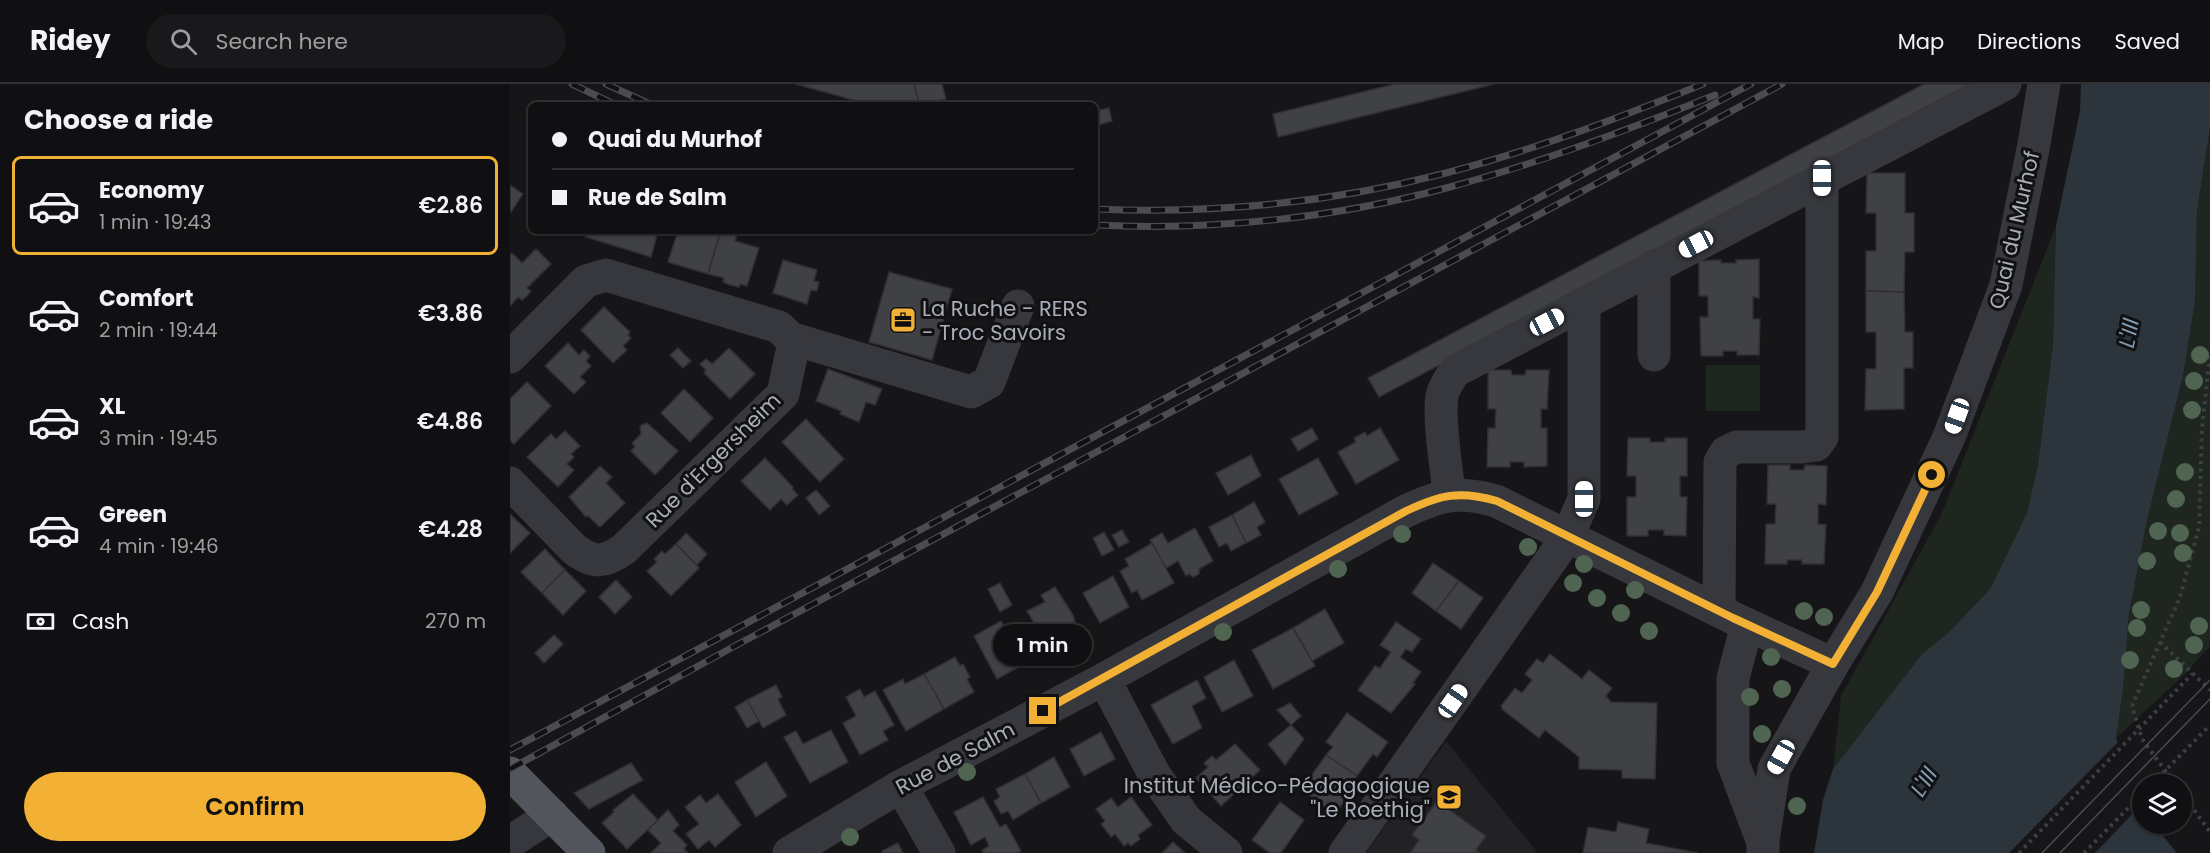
<!DOCTYPE html>
<html lang="en">
<head>
<meta charset="utf-8">
<style>
  body { margin:0; font-family:Poppins,sans-serif; background:#19191b; color:#f1f3f6; height:100vh; display:flex; flex-direction:column; font-size:22px; white-space:nowrap }
  * { box-sizing:border-box; margin:0 }
  p { font-size:20px; color:#9c9d9f }
  .icon { flex:none; width:33px; height:33px; fill:none; stroke:currentColor; stroke-width:2; stroke-linecap:round; stroke-linejoin:round }
  .map { position:relative; flex:1; overflow:hidden }
  .panel { display:flex; flex-direction:column; background:#101012; width:510px }
  .panel>* { flex:none }
  .guide { position:absolute; left:18px; top:18px; width:570px; height:132px; border-radius:9px; box-shadow:0 2px 4px #0004,0 0 0 2px #303032; display:grid; align-content:center; height:132px; padding:0 24px; background:#101012 }
  .controls { position:absolute; left:1622px; top:690px; display:grid; gap:12px }
  .controls a { display:grid; place-items:center; width:60px; height:60px; border-radius:50%; background:#101012; box-shadow:0 2px 4px #0004,0 0 0 2px #303032; font-size:30px }
  .end { position:absolute; width:27px; height:27px; margin:-14px; border:8px solid #f2b134; background:#111; box-shadow:0 0 0 3px #111 }
  .from { border-radius:50% }
  .bubble { position:absolute; height:42px; border-radius:21px; background:#101012; box-shadow:0 2px 4px #0004,0 0 0 2px #303032; font-size:20px; font-weight:600; line-height:42px; text-align:center }
  .car { position:absolute; width:18px; height:36px; margin:-18px -9px; border-radius:8px; box-shadow:0 0 4px 2px #0007; background:linear-gradient(#fff 24%,#345 0 40%,#fff 0 76%,#345 0 86%,#fff 0) }
  .guide b { display:flex; align-items:center; gap:21px; height:57px; font-size:22px }
  .guide b+b { border-top:2px solid #303032 }
  .guide i { width:15px; height:15px; background:#f1f3f6 }
  ul { padding:0; list-style:none }
  li { display:flex; align-items:center; gap:18px; height:99px; margin:0 12px 9px; padding:0 12px; border:3px solid transparent; border-radius:9px }
  li div { flex:1 }
  li b { display:block; font-size:22px }
  li em { font-style:normal; font-weight:600 }
  li.current { border-color:#f2b134 }
  li>.icon { width:54px; height:54px; stroke-width:1.5 }
  h2 { padding:0 24px; font-size:27px; line-height:72px }
  .pay { display:flex; align-items:center; gap:15px; height:66px; padding:0 24px; font-size:22px }
  .pay p { margin-inline-start:auto }
  .action { display:flex; gap:12px; margin-top:auto; padding:12px 24px }
  .action a { flex:1; height:69px; border-radius:36px; background:#f2b134; color:#111; font-size:24px; font-weight:600; line-height:69px; text-align:center }
  header { display:flex; align-items:center; gap:36px; box-sizing:border-box; height:84px; padding:0 30px; background:#101012; border-bottom:2px solid #303032 }
  header strong { font-size:28px }
  nav { display:flex; gap:33px; margin-inline-start:auto; font-size:21px }
  .search { width:420px; height:54px; background:#19191b; display:flex; align-items:center; gap:15px; box-sizing:border-box; padding:0 21px; border-radius:33px; color:#9c9d9f; font-size:22px }
  main { display:flex; flex:1; min-height:0 }
  .map>svg:first-child { display:block }
  .built { fill:#222225 }
  .green { fill:#1e261f }
  .water { fill:#2c353c }
  .pier { fill:#161618 }
  .building { fill:#404145; stroke:#303034; stroke-width:1.5 }
  .lines { fill:none; stroke-linecap:round; stroke-linejoin:round }
  .path { stroke:#3d3f44; stroke-width:4; stroke-dasharray:3 4.5; stroke-linecap:butt }
  .minor { stroke:#37383d; stroke-width:33 }
  .major { stroke:#53555c; stroke-width:33 }
  .tram { stroke:#4a4c52; stroke-width:1.5 }
  .rail-casing { stroke:#4a4c52; stroke-width:7 }
  .rail { stroke:#111113; stroke-width:4.5; stroke-dasharray:14; stroke-linecap:butt }
  .path-bridge { stroke:#3d3f44; stroke-width:4; stroke-dasharray:3 4.5; stroke-linecap:butt }
  .tree { fill:#506452 }
  .route { stroke:#f2b134; stroke-width:8 }
  .labels { text-anchor:middle; dominant-baseline:central; stroke-width:6; stroke-linejoin:round; paint-order:stroke }
  .street-label { font-size:21px; fill:#a8adb8; stroke:#111113 }
  .poi-label { font-size:21px; fill:#a8adb8; stroke:#111113; text-anchor:start }
  .water-label { font-size:22px; font-style:italic; fill:#7f9bb3; stroke:#111113 }
</style>
</head>
<body>
<header>
<strong>Ridey</strong>
<div class="search"><svg class="icon" aria-label="search" viewBox="0 0 24 24"><circle cx="10" cy="10" r="6"/><path d="M15 15l6 6"/></svg>Search here</div>
<nav><a>Map</a><a>Directions</a><a>Saved</a></nav>
</header>
<main>
<section class="panel">
<h2>Choose a ride</h2>
<ul>
<li class="current"><svg class="icon" aria-label="car" viewBox="0 0 24 24"><path d="M5 17H2v-5l4-1 3-4h7l3 4 3 1v5h-3M9 17h6M6 11h13"/><circle cx="7" cy="17" r="2"/><circle cx="17" cy="17" r="2"/></svg><div><b>Economy</b><p>1 min · 19:43</p></div><em>€2.86</em></li>
<li><svg class="icon" aria-label="car" viewBox="0 0 24 24"><path d="M5 17H2v-5l4-1 3-4h7l3 4 3 1v5h-3M9 17h6M6 11h13"/><circle cx="7" cy="17" r="2"/><circle cx="17" cy="17" r="2"/></svg><div><b>Comfort</b><p>2 min · 19:44</p></div><em>€3.86</em></li>
<li><svg class="icon" aria-label="car" viewBox="0 0 24 24"><path d="M5 17H2v-5l4-1 3-4h7l3 4 3 1v5h-3M9 17h6M6 11h13"/><circle cx="7" cy="17" r="2"/><circle cx="17" cy="17" r="2"/></svg><div><b>XL</b><p>3 min · 19:45</p></div><em>€4.86</em></li>
<li><svg class="icon" aria-label="car" viewBox="0 0 24 24"><path d="M5 17H2v-5l4-1 3-4h7l3 4 3 1v5h-3M9 17h6M6 11h13"/><circle cx="7" cy="17" r="2"/><circle cx="17" cy="17" r="2"/></svg><div><b>Green</b><p>4 min · 19:46</p></div><em>€4.28</em></li>
</ul>
<div class="pay"><svg class="icon" aria-label="cash" viewBox="0 0 24 24"><path d="M3 7h18v10H3z"/><circle cx="12" cy="12" r="2"/></svg>Cash<p>270 m</p></div>
<div class="action"><a>Confirm</a></div>
</section>
<div class="map">
<svg width="1700" height="769" viewBox="0 0 1700 769">
  <rect width="100%" height="100%" fill="#161618"/>
  <path class="built" d="M936,657L1028,769H856Z"/>
  <g class="green">
    <path d="M1700,44V562L1675,590L1606,654L1613,605L1619,530L1637,436L1673,292L1685,218L1687,127Z"/>
    <path d="M1546,142L1543,260L1528,380L1517,429L1480,505L1438,549L1412,570L1323,685L1331,612L1432,429Z"/>
    <rect x="1196" y="281" width="54" height="46"/>
  </g>
  <path class="water" d="M1571,0H1700V44L1687,127L1685,218L1673,292L1637,436L1619,530L1613,605L1606,654L1632,708V740H1647L1654,753L1667,769H1304L1313,716L1323,685L1412,570L1438,549L1480,505L1517,429L1528,380L1543,260L1546,142L1570,27Z"/>
  <path class="pier" d="M1610,656L1632,702V720L1585,769H1499Z"/>
  <g class="building">
    <path d="M286,0H404L410,21H361Z"/>
    <path d="M404,0H432L436,15L410,21Z"/>
    <path d="M885,0H984L768,53L763,30Z"/>
    <path d="M1414,0H1460L869,313L858,294Z"/>
    <path d="M599,24L602,37L585,42V27Z"/>
    <path d="M1357,89H1395V129H1404V168H1395L1394,208L1356,207V167H1366V129H1356Z"/>
    <path d="M0,101L13,110L1,128L0,127Z"/>
    <path d="M78,147H148L141,173L76,153Z"/>
    <path d="M168,147H191L209,152L198,190L158,178Z"/>
    <path d="M211,147H228L225,157L249,164L237,202L230,200L229,203L220,201L213,198L214,194L198,190Z"/>
    <path d="M26,165L41,180L17,204L21,207L17,212L12,216L8,213L0,222V171L2,169L12,179Z"/>
    <path d="M1249,175V214L1243,213V235H1250L1249,271H1227V267H1213V272H1191L1190,233H1198V212H1189V177L1211,176V179H1226V176Z"/>
    <path d="M273,176L307,186L304,197L309,198L307,207L301,206L297,220L263,209Z"/>
    <path d="M379,188L442,205L422,276L359,258Z"/>
    <path d="M1356,207L1394,208L1395,248H1403V284H1394V325L1355,326L1356,285H1366V248H1356Z"/>
    <path d="M94,223L120,248L118,251L121,254L113,262L117,266L103,279L71,246Z"/>
    <path d="M58,259L69,271L74,266L80,272L76,277L81,282L70,293L76,298L64,310L35,282Z"/>
    <path d="M168,264L181,277L173,284L160,271Z"/>
    <path d="M219,264L245,290L220,315L194,289L196,286L190,280L196,275L202,280Z"/>
    <path d="M318,285L372,305L365,321L356,318L349,338L330,330L331,327L306,317Z"/>
    <path d="M978,286H1001L1002,291H1015L1016,286H1039L1037,325H1031V344H1037V382L1014,383V378H1000V383H977L978,344H985L986,325H978Z"/>
    <path d="M17,298L41,322L4,360L0,356V315Z"/>
    <path d="M174,305L203,334L180,358L151,329Z"/>
    <path d="M296,335L334,375L310,398L272,358Z"/>
    <path d="M137,339L168,367L145,391L121,367L125,363L122,359L131,350L130,342Z"/>
    <path d="M802,344L808,355L788,367L781,355Z"/>
    <path d="M870,344L889,376L846,400L828,368L846,358L844,354L855,348L857,352Z"/>
    <path d="M55,347L70,362L61,370L64,373L57,380L64,386L48,403L17,373L41,350L46,355Z"/>
    <path d="M1118,354H1140V358H1155V354H1177V392H1170V413H1177L1176,452L1154,451V446H1138V452H1117V413H1126V392H1117Z"/>
    <path d="M741,371L751,392L718,411L706,389Z"/>
    <path d="M255,374L283,403L282,405L288,411L277,421L271,415L260,426L231,397Z"/>
    <path d="M808,374L828,410L789,431L769,395Z"/>
    <path d="M1258,381H1280V386H1294L1295,381L1317,382L1316,421L1308,420V440L1316,441L1314,480H1292V476H1277V480H1255L1256,440H1265L1266,420H1257Z"/>
    <path d="M90,382L102,393L96,399L115,419L90,443L78,432L76,433L59,413Z"/>
    <path d="M306,406L320,422L309,431L296,414Z"/>
    <path d="M744,418L755,438L747,443L751,451L736,459L722,431Z"/>
    <path d="M0,430L20,449L0,469Z"/>
    <path d="M722,431L736,459L721,467L717,459L709,463L699,443Z"/>
    <path d="M685,444L703,477L689,485V490L683,493L679,490L676,492L668,477L656,484L640,456L652,449L658,459Z"/>
    <path d="M612,446L619,458L609,463L602,451Z"/>
    <path d="M594,448L604,466L592,472L583,454Z"/>
    <path d="M176,449L197,470L187,481L166,460Z"/>
    <path d="M642,459L664,499L632,516L627,506L622,509L610,487L619,482L615,475Z"/>
    <path d="M166,460L189,484L161,512L137,487L147,478L144,475L152,467L155,470Z"/>
    <path d="M35,465L55,486L32,509L11,488Z"/>
    <path d="M923,479L949,497L926,527L902,509Z"/>
    <path d="M55,486L76,507L53,531L32,509Z"/>
    <path d="M603,492L619,523L590,539L573,509Z"/>
    <path d="M106,496L122,513L105,530L89,513Z"/>
    <path d="M949,497L973,514L951,545L926,527Z"/>
    <path d="M490,499L502,521L490,528L478,505Z"/>
    <path d="M545,503L563,531L565,538L534,556L517,527L535,518L531,511Z"/>
    <path d="M815,525L834,559L802,577L783,544Z"/>
    <path d="M491,537L514,580L487,595L464,552Z"/>
    <path d="M886,538L911,555L902,568L896,565L890,573L911,588L903,599L905,600L881,629L848,606L865,582L870,584L881,568L870,561Z"/>
    <path d="M783,544L805,582L763,605L742,566Z"/>
    <path d="M44,551L53,560L34,579L25,569Z"/>
    <path d="M1040,570L1072,595L1079,586L1102,604L1096,612L1101,618L1147,619L1145,695L1112,694V686L1069,685V673L1035,646L1029,654L993,626L991,622L1005,604L1012,609L1022,596L1015,590L1027,575L1033,579Z"/>
    <path d="M445,573L450,582L453,580L460,593L457,595L464,608L434,625L414,590Z"/>
    <path d="M724,576L743,612L712,628L694,593Z"/>
    <path d="M414,590L434,625L396,647L373,606L393,595L395,600Z"/>
    <path d="M687,596L696,614L682,622L692,644L663,660L641,621Z"/>
    <path d="M266,601L272,613L268,615L276,631L253,644L237,616Z"/>
    <path d="M350,605L354,613L365,607L384,641L373,647L378,656L350,671L333,639L346,632L336,613Z"/>
    <path d="M237,616L249,637L237,644L225,623Z"/>
    <path d="M780,619L791,632L781,641L767,626Z"/>
    <path d="M837,629L878,658L867,673L863,670L847,692L816,671L823,663L816,658Z"/>
    <path d="M781,641L794,655L775,681L758,660Z"/>
    <path d="M321,646L338,678L300,699L274,653L286,647L293,660Z"/>
    <path d="M591,648L605,675L574,692L560,665Z"/>
    <path d="M725,660L750,686L711,722L686,694L698,683L694,679L702,672L706,676Z"/>
    <path d="M816,671L847,692L832,713L836,715L825,730L791,706Z"/>
    <path d="M544,673L560,703L531,719L515,690Z"/>
    <path d="M256,678L277,712L246,733L225,698Z"/>
    <path d="M121,679L133,696L79,725L64,709Z"/>
    <path d="M515,690L531,719L503,736L498,727L491,730L484,717L490,713L486,705Z"/>
    <path d="M123,710L148,736L117,765L92,739L104,728L103,726Z"/>
    <path d="M208,710L231,741L205,763L199,756L188,765L176,750L189,740L175,723L190,711L196,719Z"/>
    <path d="M473,713L490,743L496,740L511,767L507,769H473L472,766L479,762L475,753L461,761L444,728Z"/>
    <path d="M621,713L642,741L628,751L630,755L621,762L618,759L614,762L605,750L601,753L591,740L595,737L586,725L601,714L608,723Z"/>
    <path d="M927,717L976,752L966,766L971,769H900L909,756L902,751Z"/>
    <path d="M770,718L794,736L771,769H760L742,756Z"/>
    <path d="M158,726L169,741L163,747L177,761L174,765L178,769H141L151,759L138,746Z"/>
    <path d="M1108,738L1139,745L1136,759L1188,769H1073L1078,743L1106,748Z"/>
    <path d="M663,758L675,769H652Z"/>
    <path d="M388,759L393,769H372V767Z"/>
  </g>
  <g class="lines">
    <g class="path">
      <path d="M1650,558L1700,606"/>
      <path d="M1665,700L1632,655L1622,622L1670,513L1689,443L1692,344L1700,271"/>
      <path d="M1671,708L1700,748"/>
      <path d="M1574,769L1632,710"/>
    </g>
    <g class="minor">
      <path d="M280,254L461,308L479,298L508,222"/>
      <path d="M1144,271V182"/>
      <path d="M0,273L76,197L96,191L269,243L280,254L283,263L273,310L114,465C94,479 84,480 64,465L0,399"/>
      <path d="M939,411C937,385 928,336 932,312C934,303 940,294 945,287L1495,0"/>
      <path d="M1209,527L1210,378L1216,368L1227,363H1292L1306,361L1312,353V94"/>
      <path d="M1237,541L1223,594V679L1252,756"/>
      <path d="M594,595L644,690L676,736L716,769"/>
      <path d="M391,702L429,769"/>
      <path d="M0,758L42,731"/>
      <path d="M279,769L391,702L594,595L896,427C930,411 949,406 986,417L1223,534L1323,580"/>
      <path d="M835,769L1058,452L1074,415V219"/>
      <path d="M1253,769V757L1264,685L1323,580L1367,508L1439,353L1496,201L1524,60L1534,0"/>
    </g>
    <path class="major" d="M0,689L79,769"/>
    <g class="tram">
      <path d="M1532,769L1700,596"/>
      <path d="M1550,769L1700,615"/>
    </g>
    <defs>
      <g id="rail">
        <path d="M62,0L106,21"/>
        <path d="M96,0L142,21"/>
        <path d="M585,125C703,130 821,119 936,89C1024,66 1109,34 1193,0"/>
        <path d="M585,141C703,147 826,134 940,103C1030,79 1118,46 1205,11"/>
        <path d="M0,666L1241,0"/>
        <path d="M0,685L223,563L1272,0"/>
      </g>
    </defs>
    <use href="#rail" class="rail-casing"/>
    <use href="#rail" class="rail"/>
    <g class="path-bridge">
      <path d="M1642,700L1700,641"/>
      <path d="M1509,769L1682,590"/>
    </g>
  </g>
  <g class="tree">
    <circle cx="1690" cy="271" r="9"/>
    <circle cx="1684" cy="297" r="9"/>
    <circle cx="1682" cy="326" r="9"/>
    <circle cx="1675" cy="388" r="9"/>
    <circle cx="1666" cy="415" r="9"/>
    <circle cx="1648" cy="447" r="9"/>
    <circle cx="1670" cy="449" r="9"/>
    <circle cx="892" cy="450" r="9"/>
    <circle cx="1018" cy="463" r="9"/>
    <circle cx="1673" cy="469" r="9"/>
    <circle cx="1637" cy="477" r="9"/>
    <circle cx="1074" cy="480" r="9"/>
    <circle cx="828" cy="485" r="9"/>
    <circle cx="1063" cy="499" r="9"/>
    <circle cx="1125" cy="506" r="9"/>
    <circle cx="1087" cy="514" r="9"/>
    <circle cx="1631" cy="526" r="9"/>
    <circle cx="1294" cy="527" r="9"/>
    <circle cx="1111" cy="529" r="9"/>
    <circle cx="1314" cy="533" r="9"/>
    <circle cx="1689" cy="542" r="9"/>
    <circle cx="1627" cy="544" r="9"/>
    <circle cx="1139" cy="547" r="9"/>
    <circle cx="713" cy="548" r="9"/>
    <circle cx="1684" cy="561" r="9"/>
    <circle cx="1261" cy="573" r="9"/>
    <circle cx="1620" cy="576" r="9"/>
    <circle cx="1664" cy="585" r="9"/>
    <circle cx="1272" cy="605" r="9"/>
    <circle cx="1240" cy="613" r="9"/>
    <circle cx="1252" cy="650" r="9"/>
    <circle cx="457" cy="688" r="9"/>
    <circle cx="1287" cy="722" r="9"/>
    <circle cx="340" cy="753" r="9"/>
  </g>
  <g class="lines">
    <path class="route" d="M533,627L896,427C930,411 949,406 987,417L1223,534L1323,580L1367,508L1422,391"/>
  </g>
  <defs>
    <symbol id="office-square" viewBox="-11 -11 22 22"><rect x="-9" y="-9" width="18" height="18" rx="4" fill="#f2b134" stroke="#111113"/><path d="M-6-3h4V-5.5h4V-3h4V5H-6ZM-1-4.5V-3h2v-1.5ZM-6 0V1H6V0Z" fill="#111"/></symbol>
    <symbol id="school-square" viewBox="-11 -11 22 22"><rect x="-9" y="-9" width="18" height="18" rx="4" fill="#f2b134" stroke="#111113"/><path d="M0-5L7-2L0 1L-7-2ZM-4 1L0 2.5L4 1V4Q0 6-4 4Z" fill="#111"/></symbol>
  </defs>
  <g fill-rule="evenodd">
    <use href="#office-square" x="378" y="221" width="30" height="30"/>
    <use href="#school-square" x="924" y="698" width="30" height="30"/>
  </g>
  <g class="labels">
    <g class="street-label">
      <text transform="translate(1504 146) rotate(-77)">Quai du Murhof</text>
      <text transform="translate(203 376) rotate(-45)">Rue d'Ergersheim</text>
      <text transform="translate(445 674) rotate(-28)">Rue de Salm</text>
    </g>
    <g class="poi-label">
      <text x="412" y="224">La Ruche - RERS<tspan x="412" dy="24">- Troc Savoirs</tspan></text>
      <text x="920" y="701" text-anchor="end">Institut Médico-Pédagogique<tspan x="920" dy="24">"Le Roethig"</tspan></text>
    </g>
    <g class="water-label">
      <text transform="translate(1619 249) rotate(-79)">L'Ill</text>
      <text transform="translate(1414 698) rotate(-57)">L'Ill</text>
    </g>
  </g>
</svg>
<div class="controls">
<a><svg class="icon" aria-label="layers" viewBox="0 0 24 24"><path d="M12 4l9 5-9 5-9-5zM3 14l9 5 9-5"/></svg></a>
</div>
<i class="end from" style="left:1422px;top:391px"></i>
<i class="end" style="left:533px;top:627px"></i>
<div class="bubble" style="left:483px;top:540px;width:99px">1 min</div>
<i class="car" style="left:1312px;top:94px;rotate:180deg"></i>
<i class="car" style="left:1186px;top:160px;rotate:242deg"></i>
<i class="car" style="left:1037px;top:238px;rotate:62deg"></i>
<i class="car" style="left:1447px;top:332px;rotate:200deg"></i>
<i class="car" style="left:1074px;top:415px;rotate:0deg"></i>
<i class="car" style="left:943px;top:617px;rotate:35deg"></i>
<i class="car" style="left:1271px;top:673px;rotate:209deg"></i>
<div class="guide">
<b><i class="from"></i>Quai du Murhof</b>
<b><i></i>Rue de Salm</b>
</div>
</div>
</main>
</body>
</html>
